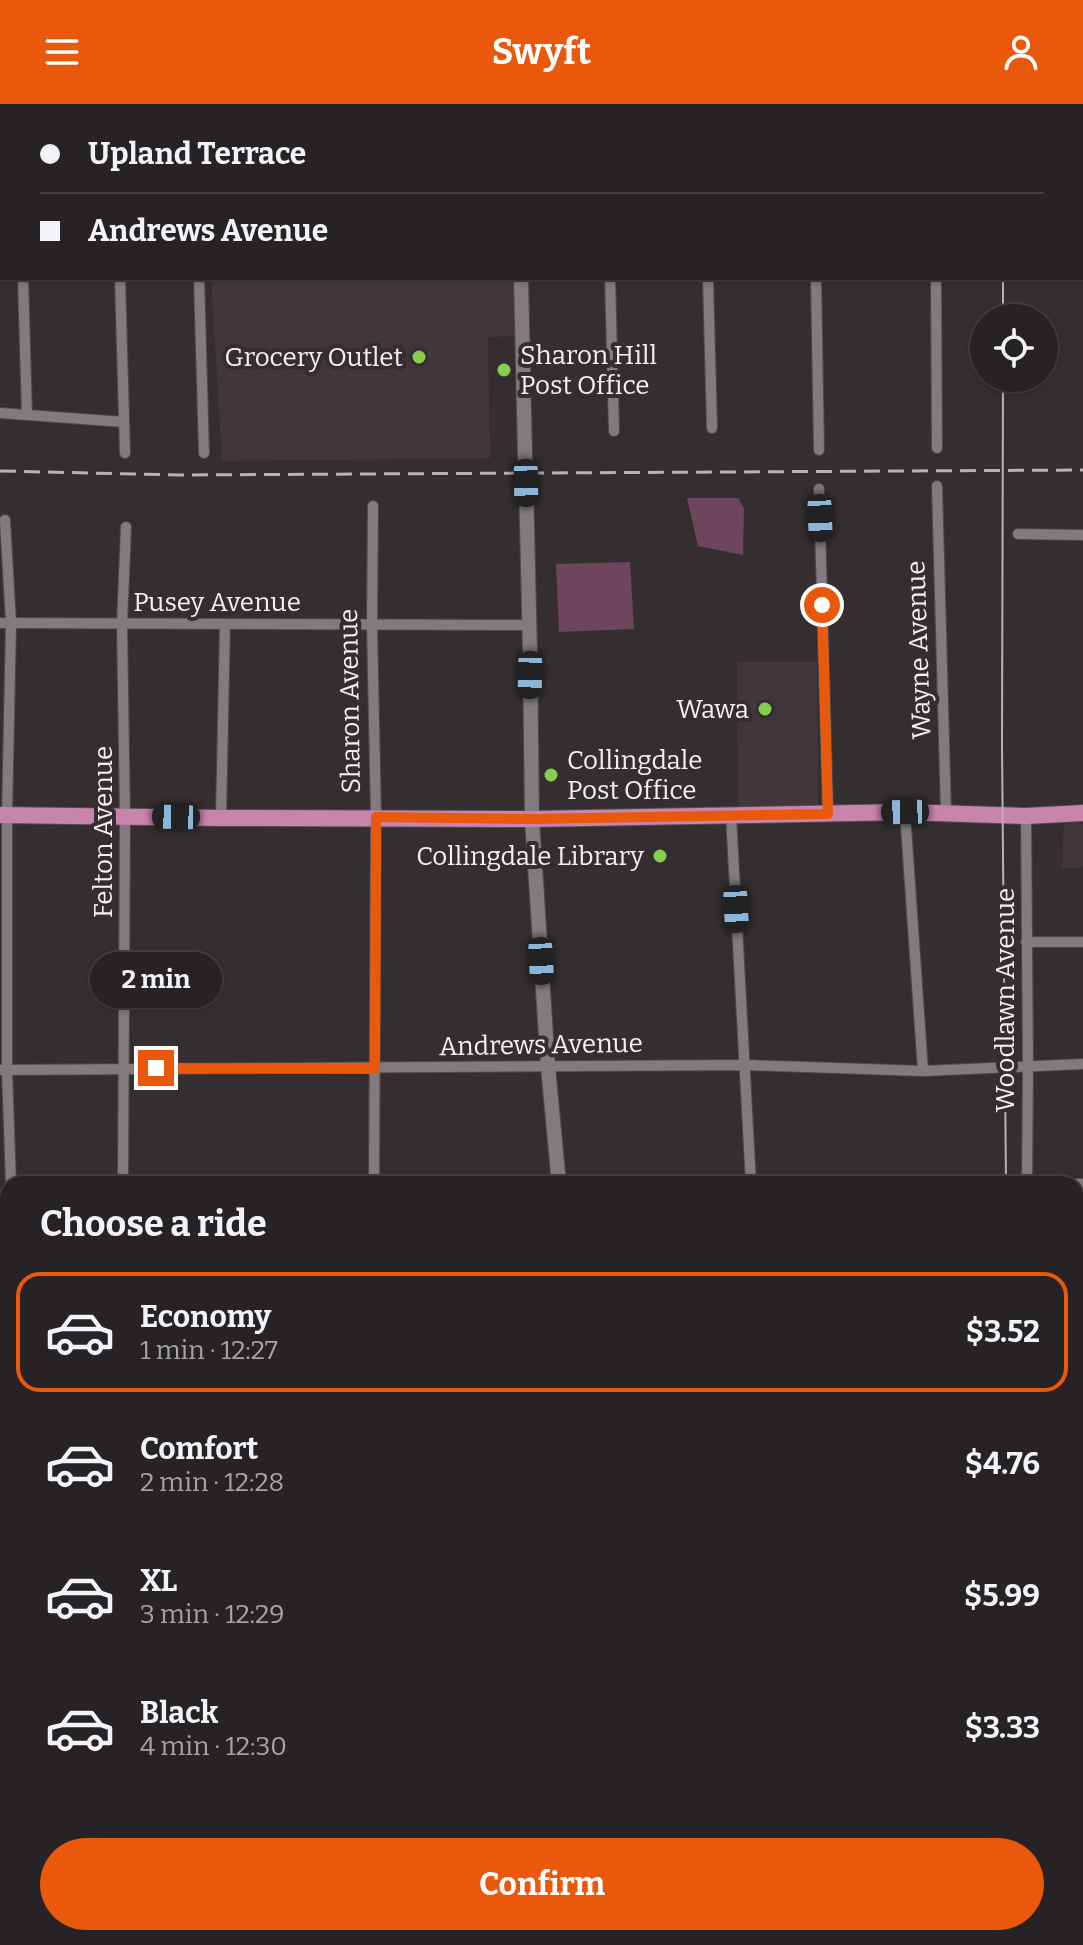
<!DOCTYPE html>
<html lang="en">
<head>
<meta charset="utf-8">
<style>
  body { margin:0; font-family:Bitter,serif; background:#2f2a2d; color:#f1f3f6; height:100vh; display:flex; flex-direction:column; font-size:30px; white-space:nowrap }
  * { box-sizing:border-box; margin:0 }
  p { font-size:26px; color:#a4a4a7 }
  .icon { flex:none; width:44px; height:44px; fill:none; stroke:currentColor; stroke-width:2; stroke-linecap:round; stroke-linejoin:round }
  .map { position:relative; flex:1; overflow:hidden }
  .panel { position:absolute; left:0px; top:1072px; width:1084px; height:770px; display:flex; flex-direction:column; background:#272225; border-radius:24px 24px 0 0; box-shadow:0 2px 6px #0004,0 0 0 2px #433f42 }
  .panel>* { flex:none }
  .hud { position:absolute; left:0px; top:0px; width:1084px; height:176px; box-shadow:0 2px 6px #0004,0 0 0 2px #433f42; display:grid; align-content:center; height:176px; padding:0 40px; background:#272225 }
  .buttons { position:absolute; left:970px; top:200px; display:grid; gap:16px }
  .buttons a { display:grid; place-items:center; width:88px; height:88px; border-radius:50%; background:#272225; box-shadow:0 2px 6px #0004,0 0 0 2px #433f42; font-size:40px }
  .end { position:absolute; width:36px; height:36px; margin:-18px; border:10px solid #ea580c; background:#fff; box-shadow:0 0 0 4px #fff }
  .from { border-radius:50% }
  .bubble { position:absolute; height:56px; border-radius:28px; background:#272225; box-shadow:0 2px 6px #0004,0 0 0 2px #433f42; font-size:26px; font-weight:700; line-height:56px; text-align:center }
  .car { position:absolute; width:24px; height:48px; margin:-24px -12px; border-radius:10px; box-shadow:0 0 6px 2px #0007; background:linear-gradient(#222 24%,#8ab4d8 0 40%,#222 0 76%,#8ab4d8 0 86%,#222 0) }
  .hud b { display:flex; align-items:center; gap:28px; height:76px; font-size:30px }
  .hud b+b { border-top:2px solid #433f42 }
  .hud i { width:20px; height:20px; background:#f1f3f6 }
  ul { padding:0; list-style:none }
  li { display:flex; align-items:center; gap:24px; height:120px; margin:0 16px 12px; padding:0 24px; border:4px solid transparent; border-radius:24px }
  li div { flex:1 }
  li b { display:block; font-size:30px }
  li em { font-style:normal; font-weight:700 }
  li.active { border-color:#ea580c }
  li>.icon { width:72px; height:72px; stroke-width:1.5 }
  h2 { padding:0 40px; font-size:36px; line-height:96px }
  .cta { display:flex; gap:16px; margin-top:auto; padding:16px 40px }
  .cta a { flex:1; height:92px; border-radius:48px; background:#ea580c; color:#fff; font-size:32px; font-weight:700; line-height:92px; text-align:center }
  header { display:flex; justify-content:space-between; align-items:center; height:104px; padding:0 40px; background:#ea580c; color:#fff; font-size:36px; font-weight:700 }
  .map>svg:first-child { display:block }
  .built { fill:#42363d }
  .green { fill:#6d455d }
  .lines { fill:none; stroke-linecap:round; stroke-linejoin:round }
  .street-casing { stroke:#504a4d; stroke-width:12 }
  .secondary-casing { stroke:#504a4d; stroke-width:16 }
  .primary-casing { stroke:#504a4d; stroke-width:18 }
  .street { stroke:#817a7e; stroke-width:10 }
  .secondary { stroke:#817a7e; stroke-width:14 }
  .primary { stroke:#c884ad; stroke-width:16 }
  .tram { stroke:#b7b2b5; stroke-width:2 }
  .rail { stroke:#b7b2b5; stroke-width:3; stroke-dasharray:16 8; stroke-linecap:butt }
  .secondary-bridge-casing { stroke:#504a4d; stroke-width:16; stroke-linecap:butt }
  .secondary-bridge { stroke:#817a7e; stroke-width:14 }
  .route { stroke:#ea580c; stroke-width:10 }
  .poi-dot { fill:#86cf4c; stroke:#342e31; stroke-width:3 }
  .labels { text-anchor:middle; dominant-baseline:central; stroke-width:8; stroke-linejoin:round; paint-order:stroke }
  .poi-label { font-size:26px; fill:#f4f0f2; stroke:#342e31; text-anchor:end }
  .street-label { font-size:26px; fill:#f4f0f2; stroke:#342e31 }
</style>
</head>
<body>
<header><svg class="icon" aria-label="menu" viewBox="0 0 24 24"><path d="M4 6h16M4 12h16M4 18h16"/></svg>Swyft<svg class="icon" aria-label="person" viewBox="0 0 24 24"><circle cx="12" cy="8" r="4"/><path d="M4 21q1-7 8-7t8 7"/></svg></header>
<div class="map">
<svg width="1083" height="1841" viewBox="0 0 1083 1841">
  <rect width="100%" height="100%" fill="#342e31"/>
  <g class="built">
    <path d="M211,174H514V232L488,233L490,354L222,357Z"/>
    <path d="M737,558H817L818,702L738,703Z"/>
    <path d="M1064,719L1083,720V763L1062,765Z"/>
  </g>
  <g class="green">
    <path d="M687,394H738L744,404L743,451L698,442Z"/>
    <path d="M630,458L634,525L559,528L556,460Z"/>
    <path d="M0,1288L8,1289V1517L0,1518Z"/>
    <path d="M0,1533H8V1834H322L321,1841H0Z"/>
  </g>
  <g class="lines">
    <defs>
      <g id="street">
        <path d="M7,0V2"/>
        <path d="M124,0V2"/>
        <path d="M569,0V2"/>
        <path d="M796,0V2"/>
        <path d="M896,0V2"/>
        <path d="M683,2V0"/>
        <path d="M23,174L27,311"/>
        <path d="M120,174L125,349"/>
        <path d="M199,174L204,349"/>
        <path d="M610,174L614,327"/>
        <path d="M708,174L712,324"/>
        <path d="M816,174L819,346"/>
        <path d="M936,174L937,344"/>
        <path d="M0,309L124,318"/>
        <path d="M937,382L946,709"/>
        <path d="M819,385L828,710"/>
        <path d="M373,402L372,522L376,713L374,1080"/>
        <path d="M5,416L11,519L7,711V966L11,1080"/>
        <path d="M1018,430L1083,431"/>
        <path d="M0,519L529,521"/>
        <path d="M905,708L923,967"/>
        <path d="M731,711L751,1080"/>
        <path d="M1026,712L1028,962L1027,1080"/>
        <path d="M221,714L225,520"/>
        <path d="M1026,838H1083"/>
        <path d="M0,966L745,961L923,967L1083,960"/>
        <path d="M123,1080L125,712L122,520L126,423"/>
        <path d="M1076,1080H1083"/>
        <path d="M8,1283V1269"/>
        <path d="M1076,1505H1083"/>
        <path d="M1076,1644H1083"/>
        <path d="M1076,1756L1083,1755"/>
        <path d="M867,1834L868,1841"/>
        <path d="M372,1841V1834"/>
        <path d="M450,1841L599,1834"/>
        <path d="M979,1841L981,1834"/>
      </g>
      <g id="secondary">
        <path d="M364,0V2"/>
        <path d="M521,174L525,351"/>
        <path d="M526,379L530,548L532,715L548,963L559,1080"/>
        <path d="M638,1834L639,1841"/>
      </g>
      <g id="primary">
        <path d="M968,2L990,0"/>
        <path d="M0,90H2"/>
        <path d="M0,711L221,714L532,715L905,708L1026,712L1083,709"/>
      </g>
    </defs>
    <use href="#street" class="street-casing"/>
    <use href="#secondary" class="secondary-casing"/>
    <use href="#primary" class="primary-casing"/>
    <use href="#street" class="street"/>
    <use href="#secondary" class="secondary"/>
    <use href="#primary" class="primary"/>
    <g class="tram">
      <path d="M1003,174V214"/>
      <path d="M1003,274L1002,641L1006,1080"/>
      <path d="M960,1841L962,1834"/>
    </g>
    <path class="rail" d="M0,367L180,371L1083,366"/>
    <defs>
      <path id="secondary-bridge" d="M525,351L526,379"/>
    </defs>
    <use href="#secondary-bridge" class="secondary-bridge-casing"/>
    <use href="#secondary-bridge" class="secondary-bridge"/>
  </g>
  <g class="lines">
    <path class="route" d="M156,964L375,965L376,713L532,715L828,710L822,501"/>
  </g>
  <g class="poi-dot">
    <circle cx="419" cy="253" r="8"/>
    <circle cx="504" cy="266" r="8"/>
    <circle cx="765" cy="605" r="8"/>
    <circle cx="551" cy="671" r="8"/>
    <circle cx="660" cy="752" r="8"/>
  </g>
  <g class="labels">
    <g class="poi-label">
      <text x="520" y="251" text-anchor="start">Sharon Hill<tspan x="520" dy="30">Post Office</tspan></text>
      <text x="403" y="253">Grocery Outlet</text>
      <text x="749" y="605">Wawa</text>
      <text x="567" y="656" text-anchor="start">Collingdale<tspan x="567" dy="30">Post Office</tspan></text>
      <text x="644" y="752">Collingdale Library</text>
    </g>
    <g class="street-label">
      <text x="217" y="498">Pusey Avenue</text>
      <text transform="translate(919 546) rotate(-92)">Wayne Avenue</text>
      <text transform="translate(350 597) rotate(-91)">Sharon Avenue</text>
      <text transform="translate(103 728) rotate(-90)">Felton Avenue</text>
      <text transform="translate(1005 896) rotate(-90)">Woodlawn Avenue</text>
      <text transform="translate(541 941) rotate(-1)">Andrews Avenue</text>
    </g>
  </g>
</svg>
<div class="buttons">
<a><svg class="icon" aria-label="locate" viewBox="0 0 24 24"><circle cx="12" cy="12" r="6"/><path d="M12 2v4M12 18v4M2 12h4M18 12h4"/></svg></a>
</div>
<i class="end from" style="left:822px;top:501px"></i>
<i class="end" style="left:156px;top:964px"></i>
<div class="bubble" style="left:90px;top:848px;width:132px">2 min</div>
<i class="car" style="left:526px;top:379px;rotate:179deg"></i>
<i class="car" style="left:820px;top:414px;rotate:178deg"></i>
<i class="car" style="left:530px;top:571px;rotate:181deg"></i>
<i class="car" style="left:905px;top:708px;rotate:269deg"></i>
<i class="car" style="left:176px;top:713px;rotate:271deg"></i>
<i class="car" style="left:736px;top:805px;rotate:177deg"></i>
<i class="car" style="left:541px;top:857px;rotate:177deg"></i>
<div class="hud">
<b><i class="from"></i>Upland Terrace</b>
<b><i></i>Andrews Avenue</b>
</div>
<section class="panel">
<h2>Choose a ride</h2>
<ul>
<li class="active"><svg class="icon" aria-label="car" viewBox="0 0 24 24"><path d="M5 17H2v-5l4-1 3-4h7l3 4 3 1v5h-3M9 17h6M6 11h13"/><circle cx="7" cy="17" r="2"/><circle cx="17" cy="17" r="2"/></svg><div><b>Economy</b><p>1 min · 12:27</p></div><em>$3.52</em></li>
<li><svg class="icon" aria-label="car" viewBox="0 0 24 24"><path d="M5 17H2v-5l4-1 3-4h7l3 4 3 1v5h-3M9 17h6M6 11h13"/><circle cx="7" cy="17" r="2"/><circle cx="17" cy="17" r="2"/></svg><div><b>Comfort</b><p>2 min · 12:28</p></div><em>$4.76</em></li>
<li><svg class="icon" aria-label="car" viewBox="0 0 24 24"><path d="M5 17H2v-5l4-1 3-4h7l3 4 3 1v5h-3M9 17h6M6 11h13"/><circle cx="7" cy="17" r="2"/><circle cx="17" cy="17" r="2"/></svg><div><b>XL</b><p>3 min · 12:29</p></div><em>$5.99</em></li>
<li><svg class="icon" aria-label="car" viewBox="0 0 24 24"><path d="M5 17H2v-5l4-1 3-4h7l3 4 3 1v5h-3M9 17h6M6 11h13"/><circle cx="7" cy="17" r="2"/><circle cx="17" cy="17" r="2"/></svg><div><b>Black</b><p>4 min · 12:30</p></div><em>$3.33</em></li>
</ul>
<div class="cta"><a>Confirm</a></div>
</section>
</div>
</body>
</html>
